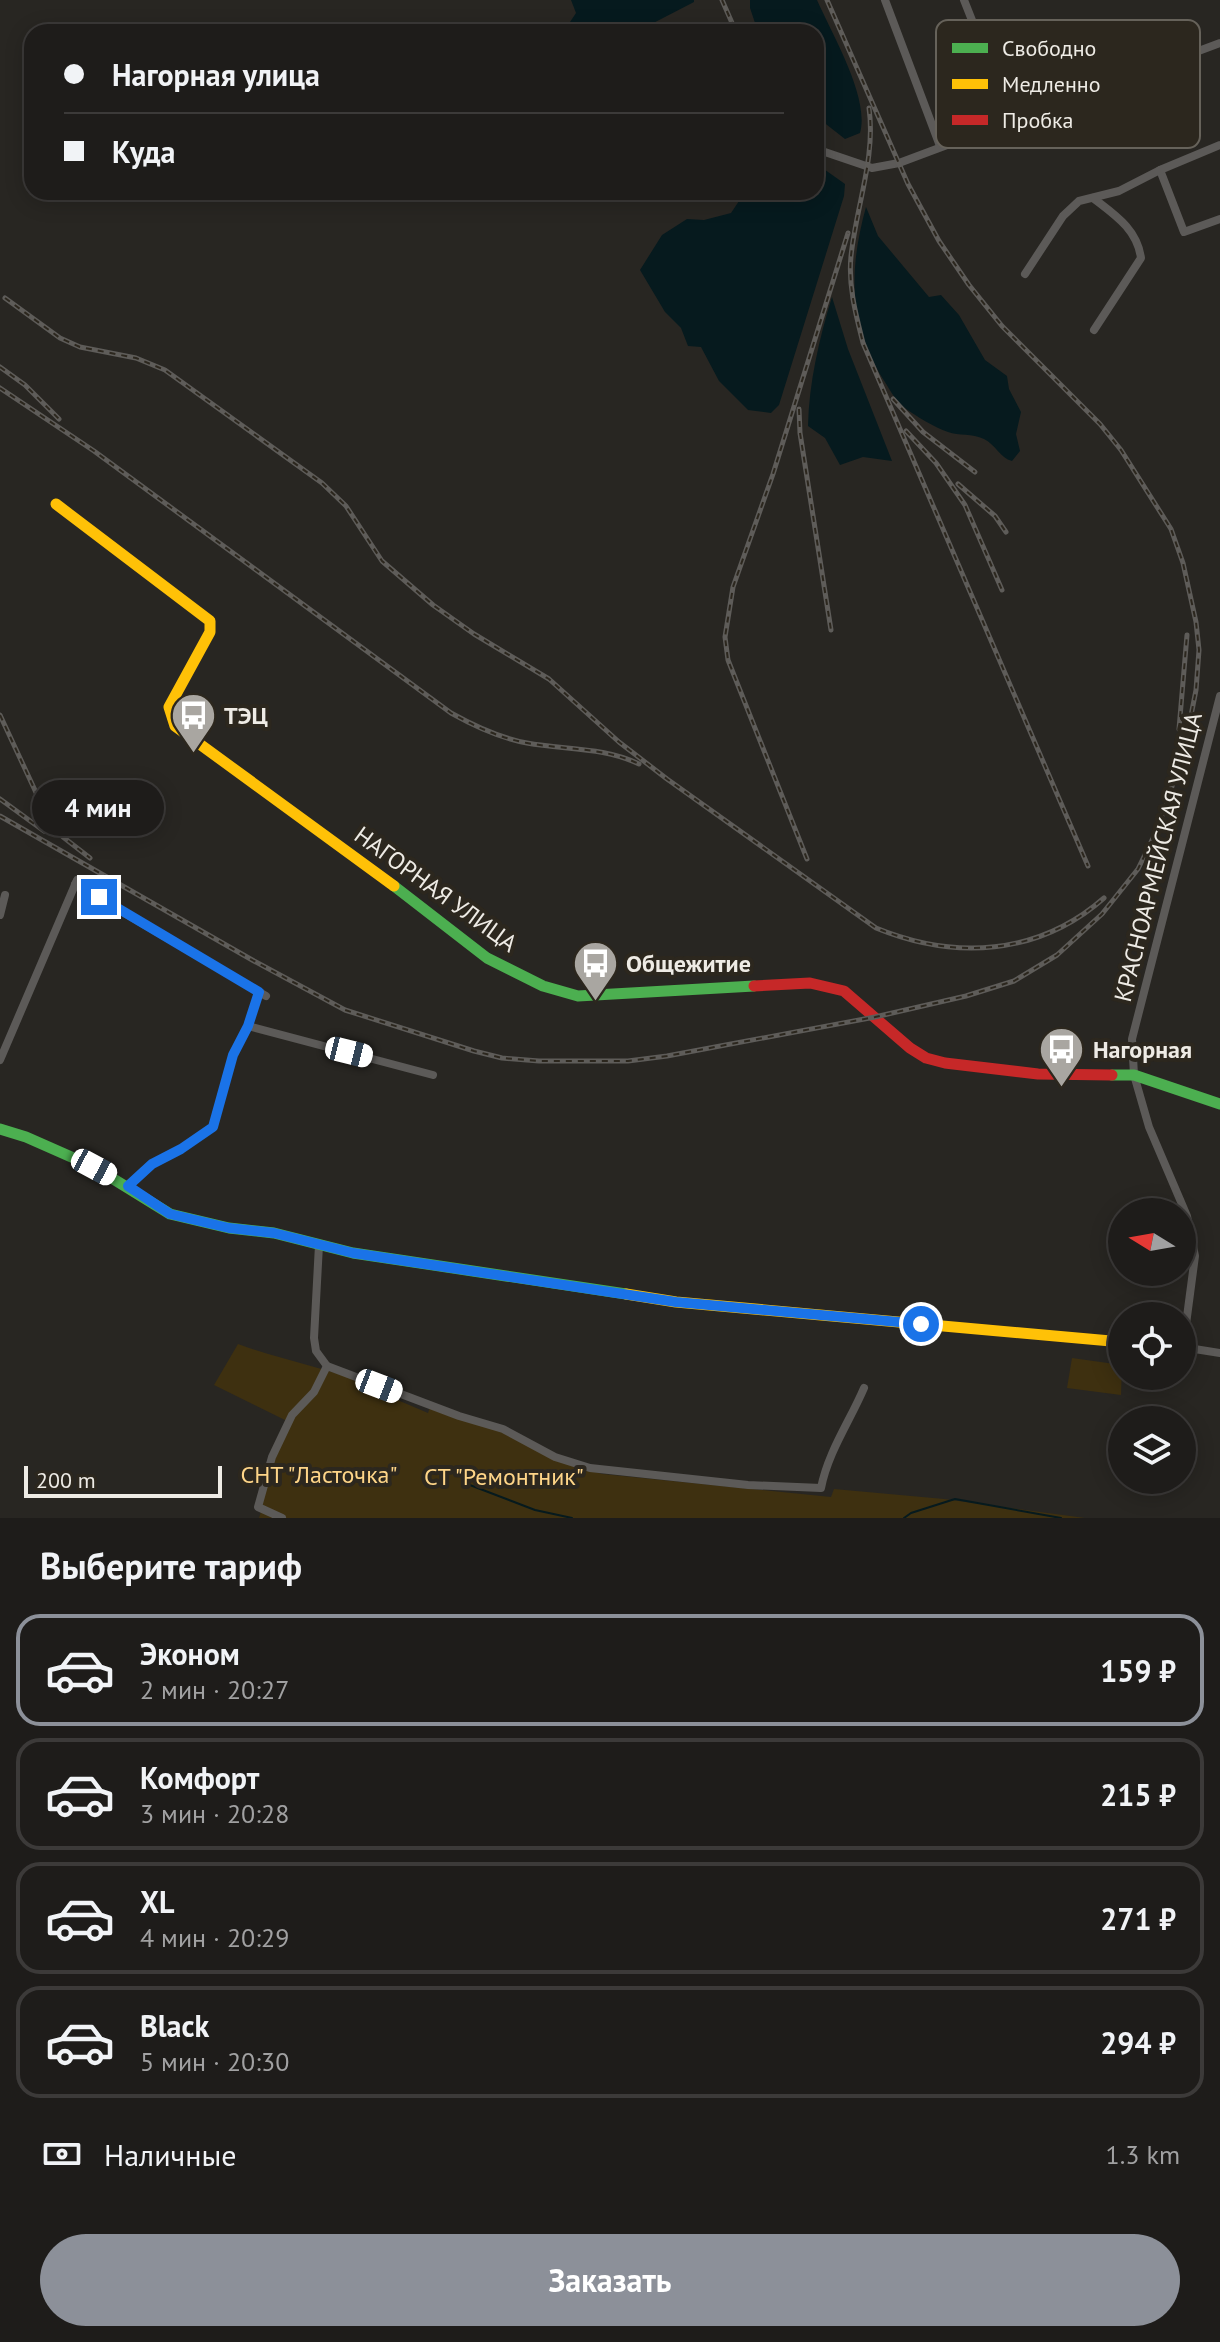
<!DOCTYPE html>
<html lang="ru">
<head>
<meta charset="utf-8">
<style>
  body { margin:0; font-family:"PT Sans",sans-serif; background:#262523; color:#f1f3f6; height:100vh; display:flex; flex-direction:column; font-size:30px; white-space:nowrap }
  * { box-sizing:border-box; margin:0 }
  p { font-size:26px; color:#a1a1a2 }
  .icon { flex:none; width:44px; height:44px; fill:none; stroke:currentColor; stroke-width:2; stroke-linecap:round; stroke-linejoin:round }
  .map { position:relative; height:1518px; overflow:hidden }
  .side { display:flex; flex-direction:column; background:#1e1c1a; flex:1 }
  .side>* { flex:none }
  .top-card { position:absolute; left:24px; top:24px; width:800px; height:176px; border-radius:24px; box-shadow:0 4px 20px #0003,0 0 0 2px #3c3a39; display:grid; align-content:center; height:176px; padding:0 40px; background:#1e1c1a }
  .needle { width:52px; rotate:281deg }
  .fabs { position:absolute; left:1108px; top:1198px; display:grid; gap:16px }
  .fabs a { display:grid; place-items:center; width:88px; height:88px; border-radius:50%; background:#1e1c1a; box-shadow:0 4px 20px #0003,0 0 0 2px #3c3a39; font-size:40px }
  .scale { position:absolute; left:24px; bottom:20px; width:198px; box-sizing:border-box; padding-left:8px; border:4px solid #eeebe5; border-top:0; font-size:22px; line-height:28px; white-space:nowrap; color:#eeebe5; -webkit-text-stroke:6px #2c271e; paint-order:stroke }
  .end { position:absolute; width:36px; height:36px; margin:-18px; border:10px solid #1a73e8; background:#fff; box-shadow:0 0 0 4px #fff }
  .from { border-radius:50% }
  .bubble { position:absolute; height:56px; border-radius:28px; background:#1e1c1a; box-shadow:0 4px 20px #0003,0 0 0 2px #3c3a39; font-size:26px; font-weight:700; line-height:56px; text-align:center }
  .car { position:absolute; width:24px; height:48px; margin:-24px -12px; border-radius:10px; box-shadow:0 0 6px 2px #0007; background:linear-gradient(#fff 24%,#345 0 40%,#fff 0 76%,#345 0 86%,#fff 0) }
  .top-card b { display:flex; align-items:center; gap:28px; height:76px; font-size:30px }
  .top-card b+b { border-top:2px solid #3c3a39 }
  .top-card i { width:20px; height:20px; background:#f1f3f6 }
  ul { padding:0; list-style:none }
  li { display:flex; align-items:center; gap:24px; height:112px; margin:0 16px 12px; padding:0 24px; border:4px solid #3c3a39; border-radius:24px }
  li div { flex:1 }
  li b { display:block; font-size:30px }
  li em { font-style:normal; font-weight:700 }
  li.on { border-color:#8c9099 }
  li>.icon { width:72px; height:72px; stroke-width:1.5 }
  h2 { padding:0 40px; font-size:36px; line-height:96px }
  .pay { display:flex; align-items:center; gap:20px; height:88px; padding:0 40px; font-size:30px }
  .pay p { margin-inline-start:auto }
  .cta { display:flex; gap:16px; margin-top:auto; padding:16px 40px }
  .cta a { flex:1; height:92px; border-radius:48px; background:#8c9099; color:#fff; font-size:32px; font-weight:700; line-height:92px; text-align:center }
  .map>svg:first-child { display:block }
  .green { fill:#3e3010 }
  .water { fill:#061a1e }
  .lines { fill:none; stroke-linecap:round; stroke-linejoin:round }
  .stream { stroke:#061a1e; stroke-width:2 }
  .street { stroke:#5c5a58; stroke-width:8 }
  .fast { stroke:#4caf50; stroke-width:11 }
  .slow { stroke:#ffc107; stroke-width:11 }
  .jam { stroke:#c62828; stroke-width:11 }
  .rail-casing { stroke:#5e5c59; stroke-width:5 }
  .rail { stroke:#2c271e; stroke-width:2; stroke-dasharray:6; stroke-linecap:butt }
  .route { stroke:#1a73e8; stroke-width:10 }
  .labels { text-anchor:middle; dominant-baseline:central; stroke-width:8; stroke-linejoin:round; paint-order:stroke }
  .poi-label { font-size:24px; font-weight:bold; fill:#eeebe5; stroke:#2c271e; text-anchor:start }
  .street-label { font-size:24px; fill:#eeebe5; stroke:#2c271e }
  .park-label { font-size:24px; fill:#fed588; stroke:#2c271e }
  .key { fill:#2c271e; stroke:#66625a; stroke-width:2 }
  .key-label { font-size:22px; fill:#eeebe5 }
</style>
</head>
<body>
<div class="map">
<svg width="1220" height="1518" viewBox="0 0 1220 1518">
  <rect width="100%" height="100%" fill="#282622"/>
  <g class="green">
    <path d="M238,1344C279,1359 320,1367 360,1381V1384L428,1413L430,1407L498,1429L569,1464L602,1474L831,1497L834,1489L944,1499L1085,1518H259C263,1507 263,1498 266,1487C272,1463 283,1445 285,1420L214,1385Z"/>
    <path d="M1072,1358L1122,1365L1121,1395L1067,1388Z"/>
  </g>
  <g class="water">
    <path d="M571,0H694V2L636,32H587L568,25L576,13Z"/>
    <path d="M750,0H817C832,34 870,98 860,133L845,139L822,121L821,111L816,106V32H758L750,8Z"/>
    <path d="M821,167L845,184L844,196L779,405L771,413L748,410L719,381L701,347L688,346L681,328L665,312L640,270L662,235L687,219L704,220L731,213L745,192H816V168Z"/>
    <path d="M866,207L878,236L929,297L941,295L959,315L985,360L1007,376L1009,389L1021,412L1016,434L1020,451L1012,461C1000,458 995,444 984,439C972,433 959,436 948,432C934,427 917,417 905,408C895,401 889,388 883,379C848,322 849,269 866,207Z"/>
    <path d="M832,297L848,349L892,461L863,457L840,465L825,438L808,426C809,383 819,339 832,297Z"/>
  </g>
  <g class="lines">
    <g class="stream">
      <path d="M462,1482L535,1510L572,1518"/>
      <path d="M904,1518L911,1513L955,1499L1061,1518"/>
    </g>
    <g class="street">
      <path d="M885,0L940,146"/>
      <path d="M964,0L1011,119"/>
      <path d="M816,149L872,168L899,163L1220,43"/>
      <path d="M1160,170L1184,232L1220,219"/>
      <path d="M1093,198C1115,215 1137,229 1141,258L1094,330"/>
      <path d="M1025,274L1063,216L1079,201L1119,191L1160,170L1220,145"/>
      <path d="M75,884L266,996"/>
      <path d="M0,915L5,895"/>
      <path d="M248,1026L433,1075"/>
      <path d="M0,1060L77,880"/>
      <path d="M128,1186L152,1164L181,1149L213,1127L233,1055L248,1026L259,992"/>
      <path d="M319,1245L314,1338L316,1351L327,1366"/>
      <path d="M1182,1347L1220,1353"/>
      <path d="M1183,1347L1195,1256L1187,1216L1149,1127L1134,1075L1132,1039L1220,696"/>
      <path d="M282,1518L258,1507L272,1457L292,1415L314,1392L327,1366L459,1416L503,1429L555,1457L590,1468L748,1485L821,1488C828,1452 850,1421 864,1388"/>
    </g>
    <g class="fast">
      <path d="M394,886L487,958L543,986L578,996L754,986"/>
      <path d="M1112,1075H1134L1220,1104"/>
      <path d="M0,1129L26,1137L94,1167L170,1214L229,1228L274,1233L353,1253L626,1294"/>
    </g>
    <g class="slow">
      <path d="M56,504L210,621V632L169,707L175,726L394,886"/>
      <path d="M626,1294L676,1302L1122,1342"/>
    </g>
    <path class="jam" d="M754,986L810,983L844,991L910,1048L926,1058L945,1063L1038,1074L1112,1075"/>
    <defs>
      <g id="rail">
        <path d="M722,0L736,32"/>
        <path d="M869,108C876,157 856,207 851,256C848,286 856,315 863,343L1088,866"/>
        <path d="M5,298L60,338L80,347L136,358L165,370L322,483L346,506L382,561L433,605L474,634L549,679L619,742L667,779L876,928C954,960 1038,956 1104,898"/>
        <path d="M0,367L25,385L59,419"/>
        <path d="M0,388L94,451L451,713C476,727 500,738 527,743C565,750 604,747 639,764"/>
        <path d="M893,399L923,432L975,472"/>
        <path d="M799,409L800,433L831,630"/>
        <path d="M906,431L936,463L965,505L1002,590"/>
        <path d="M958,484L995,516L1006,532"/>
        <path d="M0,715L46,814L63,837L90,858"/>
        <path d="M1179,729L1187,635"/>
        <path d="M0,799L44,831"/>
        <path d="M0,816L254,961L345,1010L474,1051L502,1058L539,1061H628L667,1056L875,1017L966,996L1014,981L1057,955L1102,914L1138,869L1153,838L1167,803L1187,736L1196,690L1199,650L1196,622L1183,563L1171,529L1121,450L1100,424L1002,326L969,285L939,241L908,184L827,0"/>
        <path d="M807,859L728,660L725,637L733,587L773,474L848,233"/>
      </g>
    </defs>
    <use href="#rail" class="rail-casing"/>
    <use href="#rail" class="rail"/>
  </g>
  <g class="lines">
    <path class="route" d="M99,897L259,992L248,1026L233,1055L213,1127L181,1149L152,1164L128,1186L170,1214L229,1228L274,1233L353,1253L676,1302L921,1324"/>
  </g>
  <defs>
    <symbol id="bus-pin" viewBox="-11 -11 22 30"><path d="M0 17L-7.5 6A9.5 9.5 0 1 1 7.5 6Z" fill="#a9a6a1" stroke="#2c271e"/><path d="M-5-6H5V4H4V6H2V4H-2V6H-4V4H-5ZM-3.5-4V0h7V-4ZM-3.5 1.2v1.5H-2V1.2ZM2 1.2v1.5H3.5V1.2Z" fill="#fff"/></symbol>
  </defs>
  <g fill-rule="evenodd">
    <use href="#bus-pin" x="168" y="690" width="51" height="69"/>
    <use href="#bus-pin" x="570" y="938" width="51" height="69"/>
    <use href="#bus-pin" x="1036" y="1024" width="51" height="69"/>
  </g>
  <g class="labels">
    <g class="poi-label">
      <text x="224" y="715">ТЭЦ</text>
      <text x="626" y="963">Общежитие</text>
      <text x="1093" y="1049">Нагорная</text>
    </g>
    <g class="street-label">
      <text transform="translate(1158 857) rotate(-76)">КРАСНОАРМЕЙСКАЯ УЛИЦА</text>
      <text transform="translate(436 889) rotate(36)">НАГОРНАЯ УЛИЦА</text>
    </g>
    <g class="park-label">
      <text x="319" y="1474">СНТ "Ласточка"</text>
      <text x="504" y="1476">СТ "Ремонтник"</text>
    </g>
  </g>
  <rect x="936" y="20" width="264" height="128" rx="12" class="key"/>
  <rect x="952" y="43" width="36" height="10" fill="#4caf50"/>
  <rect x="952" y="79" width="36" height="10" fill="#ffc107"/>
  <rect x="952" y="115" width="36" height="10" fill="#c62828"/>
  <g class="key-label">
    <text x="1002" y="56">Свободно</text>
    <text x="1002" y="92">Медленно</text>
    <text x="1002" y="128">Пробка</text>
  </g>
</svg>
<div class="fabs">
<a><svg class="needle" viewBox="-14 -14 28 28"><path d="M0-13l5 13h-10z" fill="#e53935"/><path d="M0 13l5-13h-10z" fill="#a1a1a2"/></svg></a>
<a><svg class="icon" aria-label="locate" viewBox="0 0 24 24"><circle cx="12" cy="12" r="6"/><path d="M12 2v4M12 18v4M2 12h4M18 12h4"/></svg></a>
<a><svg class="icon" aria-label="layers" viewBox="0 0 24 24"><path d="M12 4l9 5-9 5-9-5zM3 14l9 5 9-5"/></svg></a>
</div>
<div class="scale">200 m</div>
<i class="end from" style="left:921px;top:1324px"></i>
<i class="end" style="left:99px;top:897px"></i>
<div class="bubble" style="left:32px;top:780px;width:132px">4 мин</div>
<i class="car" style="left:349px;top:1052px;rotate:104deg"></i>
<i class="car" style="left:94px;top:1167px;rotate:118deg"></i>
<i class="car" style="left:379px;top:1386px;rotate:111deg"></i>
<div class="top-card">
<b><i class="from"></i>Нагорная улица</b>
<b><i></i>Куда</b>
</div>
</div>
<section class="side">
<h2>Выберите тариф</h2>
<ul>
<li class="on"><svg class="icon" aria-label="car" viewBox="0 0 24 24"><path d="M5 17H2v-5l4-1 3-4h7l3 4 3 1v5h-3M9 17h6M6 11h13"/><circle cx="7" cy="17" r="2"/><circle cx="17" cy="17" r="2"/></svg><div><b>Эконом</b><p>2 мин · 20:27</p></div><em>159 ₽</em></li>
<li><svg class="icon" aria-label="car" viewBox="0 0 24 24"><path d="M5 17H2v-5l4-1 3-4h7l3 4 3 1v5h-3M9 17h6M6 11h13"/><circle cx="7" cy="17" r="2"/><circle cx="17" cy="17" r="2"/></svg><div><b>Комфорт</b><p>3 мин · 20:28</p></div><em>215 ₽</em></li>
<li><svg class="icon" aria-label="car" viewBox="0 0 24 24"><path d="M5 17H2v-5l4-1 3-4h7l3 4 3 1v5h-3M9 17h6M6 11h13"/><circle cx="7" cy="17" r="2"/><circle cx="17" cy="17" r="2"/></svg><div><b>XL</b><p>4 мин · 20:29</p></div><em>271 ₽</em></li>
<li><svg class="icon" aria-label="car" viewBox="0 0 24 24"><path d="M5 17H2v-5l4-1 3-4h7l3 4 3 1v5h-3M9 17h6M6 11h13"/><circle cx="7" cy="17" r="2"/><circle cx="17" cy="17" r="2"/></svg><div><b>Black</b><p>5 мин · 20:30</p></div><em>294 ₽</em></li>
</ul>
<div class="pay"><svg class="icon" aria-label="cash" viewBox="0 0 24 24"><path d="M3 7h18v10H3z"/><circle cx="12" cy="12" r="2"/></svg>Наличные<p>1.3 km</p></div>
<div class="cta"><a>Заказать</a></div>
</section>
</body>
</html>
